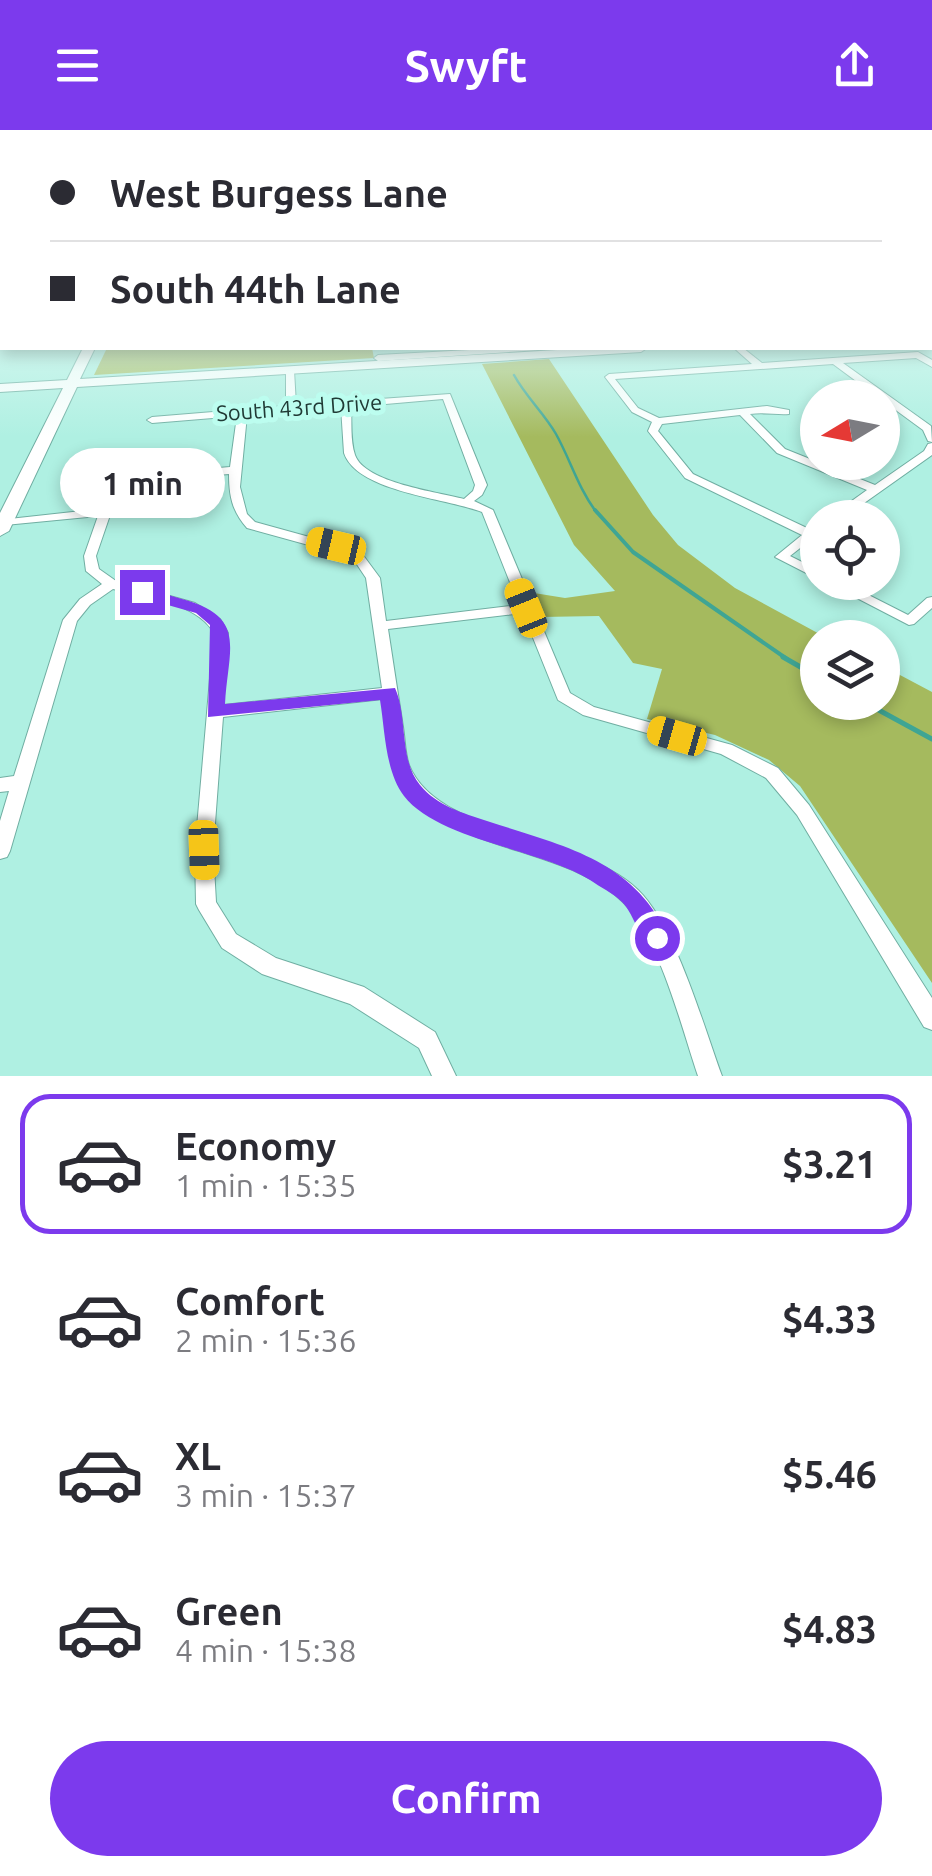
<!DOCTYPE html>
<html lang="en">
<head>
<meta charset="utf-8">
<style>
  body { margin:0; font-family:Ubuntu,sans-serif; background:#f7f7f7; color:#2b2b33; height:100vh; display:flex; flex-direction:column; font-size:38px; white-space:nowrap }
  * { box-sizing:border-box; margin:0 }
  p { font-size:32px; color:#7c7c81 }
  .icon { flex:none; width:55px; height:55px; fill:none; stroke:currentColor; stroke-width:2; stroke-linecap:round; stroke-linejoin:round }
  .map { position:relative; height:946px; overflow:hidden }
  .side { display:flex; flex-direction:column; background:#fff; flex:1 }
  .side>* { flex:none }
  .banner { position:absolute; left:0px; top:0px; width:932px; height:220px; box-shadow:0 5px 15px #0003; display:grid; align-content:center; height:220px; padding:0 50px; background:#fff }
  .needle { width:65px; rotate:260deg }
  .buttons { position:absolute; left:800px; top:250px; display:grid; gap:20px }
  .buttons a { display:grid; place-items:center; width:100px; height:100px; border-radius:50%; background:#fff; box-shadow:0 5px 15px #0003; font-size:50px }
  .end { position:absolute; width:45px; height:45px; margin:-22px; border:12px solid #7c3aed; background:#fff; box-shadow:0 0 0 5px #fff }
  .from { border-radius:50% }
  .bubble { position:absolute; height:70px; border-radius:35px; background:#fff; box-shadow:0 5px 15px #0003; font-size:32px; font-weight:600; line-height:70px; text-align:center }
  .car { position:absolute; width:30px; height:60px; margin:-30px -15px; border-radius:12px; box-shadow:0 0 8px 2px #0007; background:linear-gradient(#f5c518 24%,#345 0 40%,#f5c518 0 76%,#345 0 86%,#f5c518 0) }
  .banner b { display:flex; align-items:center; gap:35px; height:95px; font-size:38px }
  .banner b+b { border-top:2px solid #e1e1e2 }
  .banner i { width:25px; height:25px; background:#2b2b33 }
  ul { padding:18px 0 0; list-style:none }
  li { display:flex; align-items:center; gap:30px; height:140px; margin:0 20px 15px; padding:0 30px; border:5px solid transparent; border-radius:30px }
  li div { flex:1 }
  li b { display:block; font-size:38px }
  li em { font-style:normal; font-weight:600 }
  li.on { border-color:#7c3aed }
  li>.icon { width:90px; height:90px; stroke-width:1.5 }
  .cta { display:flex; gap:20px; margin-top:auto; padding:20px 50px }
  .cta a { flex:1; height:115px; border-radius:60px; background:#7c3aed; color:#fff; font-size:40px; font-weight:600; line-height:115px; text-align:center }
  header { display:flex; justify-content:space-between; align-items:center; height:130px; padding:0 50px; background:#7c3aed; color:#fff; font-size:45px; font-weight:600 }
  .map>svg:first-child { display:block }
  .green { fill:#a5ba5e }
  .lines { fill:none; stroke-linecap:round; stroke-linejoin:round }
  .stream-far2 { stroke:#3fa594; stroke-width:2.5 }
  .stream-far1 { stroke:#3fa594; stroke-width:4 }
  .stream { stroke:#3fa594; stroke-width:5 }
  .street-casing { stroke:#70aea2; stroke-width:2 }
  .secondary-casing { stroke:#70aea2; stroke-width:2 }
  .street { fill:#fff; fill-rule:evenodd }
  .secondary { fill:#fff; fill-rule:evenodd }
  .route { fill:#7c3aed }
  .labels { text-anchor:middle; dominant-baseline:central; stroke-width:10; stroke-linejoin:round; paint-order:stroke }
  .far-street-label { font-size:22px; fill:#203a35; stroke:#bcfdef }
</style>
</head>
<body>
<header><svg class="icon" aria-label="menu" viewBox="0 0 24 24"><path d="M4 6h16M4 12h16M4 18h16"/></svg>Swyft<svg class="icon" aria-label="share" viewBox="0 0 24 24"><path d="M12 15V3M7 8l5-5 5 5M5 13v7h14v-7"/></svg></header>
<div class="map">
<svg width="932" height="946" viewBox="0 0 932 946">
  <rect width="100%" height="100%" fill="#aff0e2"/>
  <g class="green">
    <path d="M107,218H372L374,228L94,245Z"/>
    <path d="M549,229L653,385L678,415L735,458L825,507L818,508V572H882L883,536L932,562V853L800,656L769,630L715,605L647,589L662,539L633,533L599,486L541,487L534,463L565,468L615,461L574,415L482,234Z"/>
  </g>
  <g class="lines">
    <path class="stream-far2" d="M514,245C526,267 544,283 556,304C571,331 578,358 597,383"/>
    <path class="stream-far1" d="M595,380L633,422L787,529"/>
    <g class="stream">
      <path d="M783,527L818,547"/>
      <path d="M864,572L932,609"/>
    </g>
    <defs>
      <g id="street">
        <rect x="930" y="175" width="2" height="4"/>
        <rect x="0" y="179" width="2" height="4"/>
        <path d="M506,218H542L538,220L378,231L374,228L378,225Z"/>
        <path d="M734,218H743L762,233L918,222L932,230V237L916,228L843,233L931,296L932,312L928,311L923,300L882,270V268H879L833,234L615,249L638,278L659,288L767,276L789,280V284C777,285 764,282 750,284L785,319L875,355L924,321L928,314L932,313V325L843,388H828L867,360L777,323L740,285L662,294L658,301L693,344L809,399L818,397V404L790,426L818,440V449L775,427L802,405L685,348L648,301L652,292L632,282L605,247L609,244L752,234Z"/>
        <path d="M290,237L294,240L296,275L450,264L487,355L482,365L474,371L493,380L570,563L594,577L732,615L778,638L809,675L932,868V900L924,897L797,685L766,648L721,624L583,585L558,570L523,483L388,499C393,532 398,565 403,597C405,609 405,624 409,635C438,707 583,705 638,760C676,797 703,895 722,946H698C681,896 660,809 623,772C564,712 425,723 393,637C386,619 386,589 383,569L223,587L213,720L216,772L236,804L276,828L364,857L435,902L456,946H432L419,918L350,874L262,844L222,818L199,780L196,774L195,720L214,503C196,472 145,467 113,459L90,475L77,491L10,721L7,727L0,729V691L9,661L0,662V648L14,646L63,490L80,469L102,454L86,441L84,426L98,386L5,395L1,394L0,390L100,379L110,350L116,347L230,337L237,286L152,293L147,290L152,287L286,276V240ZM443,269L475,355L473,361L464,369C438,362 365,353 355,325C350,310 352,292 351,277ZM341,277L344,323C357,362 446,368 482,382L519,475L386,491L380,448L360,421L255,392L247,384L240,357L247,285ZM229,344C229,366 232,381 247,398L352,427L366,448L382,558L223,575L228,503L220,489L195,473L116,451L99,439L96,426L121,353Z"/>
        <path d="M826,452H843L908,485L927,468L932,467V478L914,494L909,495Z"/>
      </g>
      <g id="secondary">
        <rect x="930" y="193" width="2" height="7"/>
        <path d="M83,218H95L80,249L590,218H647L641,222L77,257L9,401L0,406V383L63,258L0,262V254L67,250Z"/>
      </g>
    </defs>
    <use href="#street" class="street-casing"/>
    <use href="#secondary" class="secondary-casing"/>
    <use href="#street" class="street"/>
    <use href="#secondary" class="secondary"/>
  </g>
  <linearGradient id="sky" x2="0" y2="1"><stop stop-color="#64aec6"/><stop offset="0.57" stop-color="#dbf8f2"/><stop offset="1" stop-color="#dbf8f2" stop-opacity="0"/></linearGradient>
  <rect width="932" height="307" fill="url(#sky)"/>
  <path class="route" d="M136,459C151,457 167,465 182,469C248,487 228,518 225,574L395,558C408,587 399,630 420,655C437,676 463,683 487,691C563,716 634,729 669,808L666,816L657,820C638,812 636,786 622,772C613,763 600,757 590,750C540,719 438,710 404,666C385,641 385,600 380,570L208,587L210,495L196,483L136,466Z"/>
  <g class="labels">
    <g class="far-street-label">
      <text transform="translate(299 277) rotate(-4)">South 43rd Drive</text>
    </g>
  </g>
</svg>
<div class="buttons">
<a><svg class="needle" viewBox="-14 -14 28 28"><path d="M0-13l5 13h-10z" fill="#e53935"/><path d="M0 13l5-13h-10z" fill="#7c7c81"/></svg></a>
<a><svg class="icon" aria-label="locate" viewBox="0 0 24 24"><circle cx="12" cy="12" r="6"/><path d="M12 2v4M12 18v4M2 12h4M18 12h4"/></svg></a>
<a><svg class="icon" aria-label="layers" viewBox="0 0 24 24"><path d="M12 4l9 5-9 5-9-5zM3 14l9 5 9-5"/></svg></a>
</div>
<i class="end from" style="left:657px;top:808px"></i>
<i class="end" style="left:142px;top:462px"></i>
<div class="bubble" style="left:60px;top:318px;width:165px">1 min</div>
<i class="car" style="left:336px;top:416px;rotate:283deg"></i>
<i class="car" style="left:526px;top:478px;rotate:338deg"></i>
<i class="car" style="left:677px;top:606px;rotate:286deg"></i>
<i class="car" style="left:204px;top:720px;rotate:178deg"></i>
<div class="banner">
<b><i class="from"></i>West Burgess Lane</b>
<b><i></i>South 44th Lane</b>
</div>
</div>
<section class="side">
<ul>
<li class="on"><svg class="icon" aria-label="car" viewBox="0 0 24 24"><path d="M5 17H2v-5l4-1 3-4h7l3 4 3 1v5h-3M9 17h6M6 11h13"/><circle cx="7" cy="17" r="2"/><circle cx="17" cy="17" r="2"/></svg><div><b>Economy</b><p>1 min · 15:35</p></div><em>$3.21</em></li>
<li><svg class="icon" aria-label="car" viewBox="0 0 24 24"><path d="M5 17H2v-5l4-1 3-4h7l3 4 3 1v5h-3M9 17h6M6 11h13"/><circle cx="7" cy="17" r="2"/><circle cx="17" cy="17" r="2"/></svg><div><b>Comfort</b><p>2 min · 15:36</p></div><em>$4.33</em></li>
<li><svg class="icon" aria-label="car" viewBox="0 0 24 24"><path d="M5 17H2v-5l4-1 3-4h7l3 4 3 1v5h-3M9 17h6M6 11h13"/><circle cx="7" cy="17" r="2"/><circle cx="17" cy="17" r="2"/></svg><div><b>XL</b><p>3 min · 15:37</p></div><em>$5.46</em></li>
<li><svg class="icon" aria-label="car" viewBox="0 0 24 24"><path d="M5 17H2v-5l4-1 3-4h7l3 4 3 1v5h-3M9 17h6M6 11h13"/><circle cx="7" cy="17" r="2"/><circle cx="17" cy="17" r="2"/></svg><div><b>Green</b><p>4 min · 15:38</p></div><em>$4.83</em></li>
</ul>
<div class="cta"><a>Confirm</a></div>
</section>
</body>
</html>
